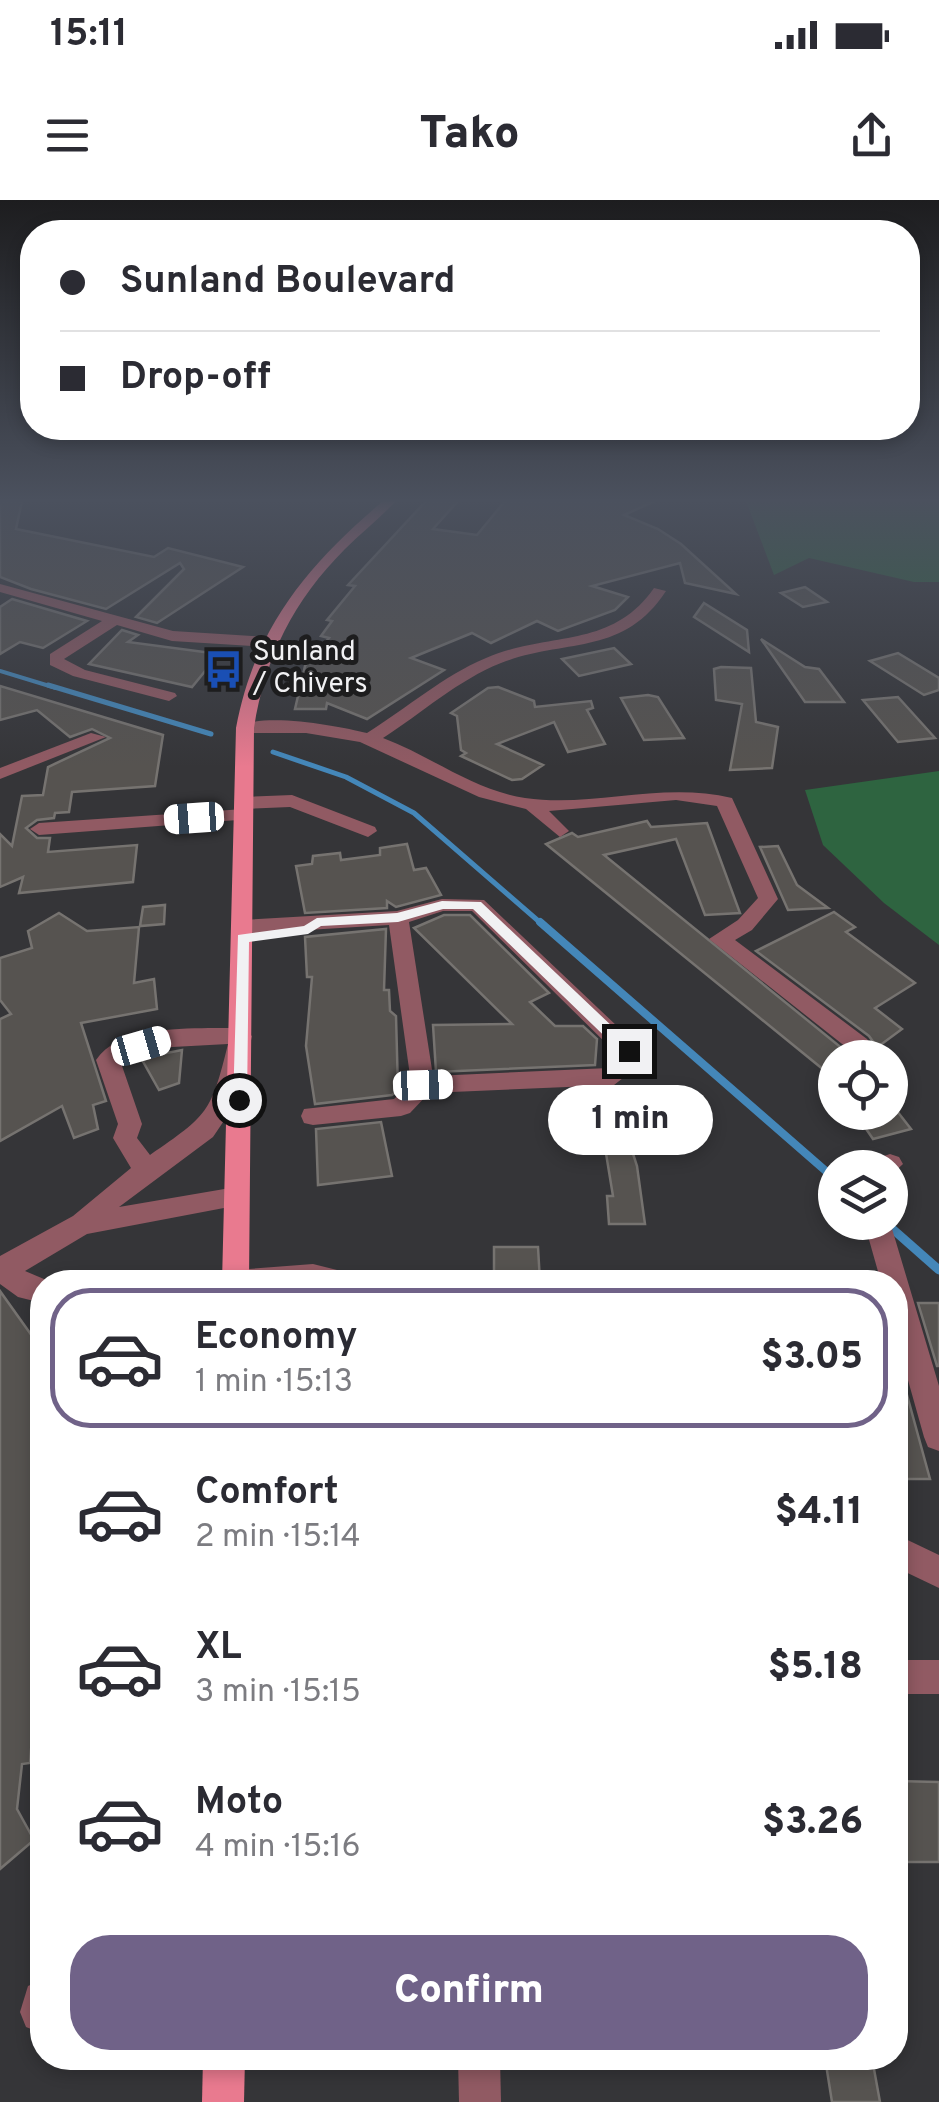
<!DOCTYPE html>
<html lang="en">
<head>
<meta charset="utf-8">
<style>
  body { margin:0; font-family:Overpass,sans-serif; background:#f7f7f7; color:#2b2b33; height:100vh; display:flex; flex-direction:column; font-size:38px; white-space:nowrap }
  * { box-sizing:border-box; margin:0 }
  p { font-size:32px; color:#7c7c81 }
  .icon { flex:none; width:55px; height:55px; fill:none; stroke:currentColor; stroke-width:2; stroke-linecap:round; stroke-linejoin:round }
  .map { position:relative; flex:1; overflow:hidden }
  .details { position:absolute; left:30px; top:1070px; width:878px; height:800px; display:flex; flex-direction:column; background:#fff; border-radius:40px; box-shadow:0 5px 15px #0003 }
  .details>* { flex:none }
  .guide { position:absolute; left:20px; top:20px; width:900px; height:220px; border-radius:40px; box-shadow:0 5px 15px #0003; display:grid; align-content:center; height:220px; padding:0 40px; background:#fff }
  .controls { position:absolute; left:818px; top:840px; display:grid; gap:20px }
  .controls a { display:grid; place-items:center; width:90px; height:90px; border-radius:50%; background:#fff; box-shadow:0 5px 15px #0003; font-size:50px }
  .end { position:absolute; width:45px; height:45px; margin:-22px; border:12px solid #f1f1f3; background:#111; box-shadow:0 0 0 5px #111 }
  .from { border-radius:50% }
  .bubble { position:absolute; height:70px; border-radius:35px; background:#fff; box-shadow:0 5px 15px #0003; font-size:32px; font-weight:800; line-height:70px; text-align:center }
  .car { position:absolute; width:30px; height:60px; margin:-30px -15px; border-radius:12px; box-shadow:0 0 8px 2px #0007; background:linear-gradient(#fff 24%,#345 0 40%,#fff 0 76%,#345 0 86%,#fff 0) }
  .guide b { display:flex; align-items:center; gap:35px; height:95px; font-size:38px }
  .guide b+b { border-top:2px solid #e1e1e2 }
  .guide i { width:25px; height:25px; background:#2b2b33 }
  ul { padding:18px 0 0; list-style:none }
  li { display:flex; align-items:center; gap:30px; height:140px; margin:0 20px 15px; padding:0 20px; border:5px solid transparent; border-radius:40px }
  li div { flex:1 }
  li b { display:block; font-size:38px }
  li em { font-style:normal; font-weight:800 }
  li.current { border-color:#706288 }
  li>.icon { width:90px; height:90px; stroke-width:1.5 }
  .cta { display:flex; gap:20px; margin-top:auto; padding:20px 40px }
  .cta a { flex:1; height:115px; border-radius:40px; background:#706288; color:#fff; font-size:40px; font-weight:800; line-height:115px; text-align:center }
  .status { display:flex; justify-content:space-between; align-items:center; height:70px; padding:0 50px; background:#fff; direction:ltr }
  .status svg { height:28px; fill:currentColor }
  header { display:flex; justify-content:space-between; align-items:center; height:130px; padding:0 40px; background:#fff; font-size:45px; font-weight:800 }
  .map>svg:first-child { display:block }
  .green { fill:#2e6440 }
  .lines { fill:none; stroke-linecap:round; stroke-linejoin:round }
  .stream-far3 { stroke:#4487b9; stroke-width:4 }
  .stream-far2 { stroke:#4487b9; stroke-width:5 }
  .stream-far1 { stroke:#4487b9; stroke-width:8 }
  .stream { stroke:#4487b9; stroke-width:9 }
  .building { fill:#565350; stroke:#767370; stroke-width:2.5 }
  .minor { fill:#915a63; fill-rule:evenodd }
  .major { fill:#e97a8f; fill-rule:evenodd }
  .route { fill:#f1f1f3 }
  .labels { text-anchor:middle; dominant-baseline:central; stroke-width:10; stroke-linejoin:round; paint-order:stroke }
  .far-poi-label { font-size:28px; fill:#f1f1f3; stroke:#1d1d1e; text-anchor:start }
</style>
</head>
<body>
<div class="status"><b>15:11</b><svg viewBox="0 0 49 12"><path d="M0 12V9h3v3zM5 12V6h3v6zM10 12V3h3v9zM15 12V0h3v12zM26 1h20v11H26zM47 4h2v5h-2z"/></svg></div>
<header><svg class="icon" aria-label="menu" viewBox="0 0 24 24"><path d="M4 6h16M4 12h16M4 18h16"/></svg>Tako<svg class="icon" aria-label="share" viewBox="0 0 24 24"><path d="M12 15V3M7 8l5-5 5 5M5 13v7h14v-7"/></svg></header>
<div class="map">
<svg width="939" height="1902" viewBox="0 0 939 1902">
  <rect width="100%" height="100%" fill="#353538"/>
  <g class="green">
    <path d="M746,301H939V382H914L809,358L774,375Z"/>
    <path d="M939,571V745L884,703L823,645L805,590Z"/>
  </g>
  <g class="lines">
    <path class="stream-far3" d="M0,471L56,488"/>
    <g class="stream-far2">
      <path d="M48,485L211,534"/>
      <path d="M273,552L346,577L414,613L543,725"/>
    </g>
    <path class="stream-far1" d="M540,722L835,979"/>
    <path class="stream" d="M888,1025L939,1070"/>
  </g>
  <g class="building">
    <path d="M0,301H22L16,329L154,357L168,348L243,367L157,423L136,417L184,369L180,363L106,409L31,389L0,377Z"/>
    <path d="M426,301H458L433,329L477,335L505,301H655L624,315L658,329L681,344L736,394L685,383L680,363L592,386L628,397L615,410L558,431L537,421L491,443L472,433L411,458L444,470L367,519L327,503L326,509H295L305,466L329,438L321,436L332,421L327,420L355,386L348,385Z"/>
    <path d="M805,387L827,402L803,407L781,393Z"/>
    <path d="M12,399L87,421L43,448L20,442L0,454V407Z"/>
    <path d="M704,403L747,430L749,452L694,417Z"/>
    <path d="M122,430L138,435L128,442L219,454L192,487L89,464Z"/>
    <path d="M761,439L805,467L819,469L844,502H805Z"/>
    <path d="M614,448L631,464L579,476L562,459Z"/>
    <path d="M898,453L939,478V490L924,495L870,461Z"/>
    <path d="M721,467L751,468L756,522L778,527L772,568L730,570L742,504L716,500L714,469Z"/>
    <path d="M0,486L163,535L155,586L72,592L69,612L55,613L54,618L37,620L26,628L37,638H50L48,652L137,645L133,682L19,693L23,677L0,687V634L12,646L22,596L43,595L48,567L110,538L92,529L70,537L37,510L0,520Z"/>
    <path d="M498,487L534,501L535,507L591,501L593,508L587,510L605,544L568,552L554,522L497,544L543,565L522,579L512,580L461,556L466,553L461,550L457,516L451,513L488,488Z"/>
    <path d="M648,495L658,497L684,538L644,540L621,498Z"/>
    <path d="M898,497L935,538L898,542L863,500Z"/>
    <path d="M647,621L651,627L707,623L740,713L705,715L676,639L604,655L849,854L866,855L835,858V879L546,644L572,633L578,637Z"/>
    <path d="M407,644L414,670L426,668L441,695L396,707L387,701V708L305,713L296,666L312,664L313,656L340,653L341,660L380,655V648Z"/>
    <path d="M778,646L797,685L828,708L788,710L760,647Z"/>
    <path d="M165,705L164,724L140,726L143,707Z"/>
    <path d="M834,712L855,727L846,732L915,783L875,808L902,829L871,852L874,843L869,836L756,751Z"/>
    <path d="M59,713L87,731L139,727L134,783L154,779L157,809L81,823L106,901L93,905L98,929L74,938L62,906L0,941V819L11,814L0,800V758L32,748L28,731Z"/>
    <path d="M444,715H470L549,793L530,802L555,826H583L597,839L595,865L436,872L433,825L512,824L414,728Z"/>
    <path d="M386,729L384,790H389L390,811L396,816L398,890L392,895L315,904L306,846L312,777H307L305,737Z"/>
    <path d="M182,850L179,883L159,890L141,858Z"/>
    <path d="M897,911L911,929L873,939L860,920Z"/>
    <path d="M381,922L392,976L318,985L316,929Z"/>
    <path d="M601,923H623L637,966L645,1024H609L607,996H613Z"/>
    <path d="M494,1047H538L540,1082L494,1081Z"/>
    <path d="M0,1091L42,1150V1412L30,1563L22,1564L17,1609L34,1640L0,1669Z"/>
    <path d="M918,1103H939V1166H937Z"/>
    <path d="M901,1173L930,1279H899L895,1263V1174Z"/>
    <path d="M895,1581L939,1582V1662H895Z"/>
    <path d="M825,1858H872L880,1902H832Z"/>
  </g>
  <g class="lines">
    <g class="minor">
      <path d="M0,384L173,431L268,437L276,442L268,447L172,441L117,425L64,459L85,470L175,493L177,496L169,501L73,476L50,465V454L102,421L0,392Z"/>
      <path d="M654,388L666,391C623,457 565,438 501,463C458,480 422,513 383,538C431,556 473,590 525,598C594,608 661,581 732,598L778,699L752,730L735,740L867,839L871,845L867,851H851L709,739L738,720L758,698L717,606L676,600L549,611L569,631L560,637L526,609L479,597L360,542L306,533H245L236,528C260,511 339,526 367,533C407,508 443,476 486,458C548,431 611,450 654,388Z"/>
      <path d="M91,533L106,537L0,579V568Z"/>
      <path d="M292,595L375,627L377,631L368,637L290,607L244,609L235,603L244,597Z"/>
      <path d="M244,609L253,615L251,619L39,635L30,629L39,623Z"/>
      <path d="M442,699L484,700L637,845L641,864L614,885L429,893L410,913L401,916L313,925L304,923L301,916L304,909L394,899L411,883L389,725L242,734L232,727L242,720L397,711ZM443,711H472L617,854V861L609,868L433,876L409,722Z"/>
      <path d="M208,828H241L252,836L238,900L213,937L119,1007L236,987L245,990L249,997L245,1004L87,1034L25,1071L51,1082H42V1103L18,1097L0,1084V1056L73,1016L131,968L113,938L118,924L96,860C117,828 174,829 208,828ZM228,844C211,913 208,915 150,955L137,938L142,924L121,863L154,848Z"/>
      <path d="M890,954L899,957L903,964L890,976V968H873L881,957Z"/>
      <path d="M864,1022H890L939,1186V1251L928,1247L924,1237L895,1134V1082H881Z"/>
      <path d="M313,1064L353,1074L357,1082H221L225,1074L235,1070Z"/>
      <path d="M895,1334L939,1355V1388L895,1367Z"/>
      <rect x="895" y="1460" width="44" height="34"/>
      <path d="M42,1780V1832L41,1833L26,1827L20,1812L28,1786Z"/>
      <path d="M458,1858H500L501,1902H459Z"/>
    </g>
    <g class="major">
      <path d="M383,301H396C380,318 361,333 345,349C294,400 265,457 254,528L249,1082H222L236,528C255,427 307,366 383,301Z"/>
      <path d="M203,1858H245L244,1902H202Z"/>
    </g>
  </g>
  <linearGradient id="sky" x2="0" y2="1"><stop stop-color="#1d1d1f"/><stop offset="0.53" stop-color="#4b515e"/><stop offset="1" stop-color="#4b515e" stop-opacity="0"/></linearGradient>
  <rect width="939" height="567" fill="url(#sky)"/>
  <path class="route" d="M442,701L481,702L634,847V855H624L473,709H443L398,722L321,726L308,734L249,742L247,900L233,904L238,735L304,726L317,718L397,713Z"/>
  <defs>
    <symbol id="bus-bare" viewBox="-9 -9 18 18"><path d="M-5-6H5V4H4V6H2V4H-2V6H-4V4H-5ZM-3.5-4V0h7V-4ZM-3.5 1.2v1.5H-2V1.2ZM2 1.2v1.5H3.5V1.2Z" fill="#1a4fb4" stroke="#1d1d1e" stroke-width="2.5" paint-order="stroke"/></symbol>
  </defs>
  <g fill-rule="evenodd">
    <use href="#bus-bare" x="196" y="442" width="55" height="55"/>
  </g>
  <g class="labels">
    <g class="far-poi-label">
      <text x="253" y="453">Sunland<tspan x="253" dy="32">/ Chivers</tspan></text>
    </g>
  </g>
</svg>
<div class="controls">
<a><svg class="icon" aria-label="locate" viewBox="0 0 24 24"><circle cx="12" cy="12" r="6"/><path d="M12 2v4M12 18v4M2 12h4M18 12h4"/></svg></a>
<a><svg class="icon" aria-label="layers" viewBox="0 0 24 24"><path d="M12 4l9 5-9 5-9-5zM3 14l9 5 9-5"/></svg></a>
</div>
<i class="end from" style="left:239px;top:900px"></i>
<i class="end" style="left:629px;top:851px"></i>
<div class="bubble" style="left:548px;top:885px;width:165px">1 min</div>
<i class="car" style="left:194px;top:618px;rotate:266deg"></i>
<i class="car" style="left:141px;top:846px;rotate:74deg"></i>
<i class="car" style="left:423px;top:885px;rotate:88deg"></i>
<div class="guide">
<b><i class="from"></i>Sunland Boulevard</b>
<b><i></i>Drop-off</b>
</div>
<section class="details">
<ul>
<li class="current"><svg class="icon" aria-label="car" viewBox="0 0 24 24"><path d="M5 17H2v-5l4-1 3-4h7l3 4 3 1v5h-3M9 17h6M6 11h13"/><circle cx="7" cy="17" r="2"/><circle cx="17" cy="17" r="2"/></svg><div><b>Economy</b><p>1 min · 15:13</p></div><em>$3.05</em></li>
<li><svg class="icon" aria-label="car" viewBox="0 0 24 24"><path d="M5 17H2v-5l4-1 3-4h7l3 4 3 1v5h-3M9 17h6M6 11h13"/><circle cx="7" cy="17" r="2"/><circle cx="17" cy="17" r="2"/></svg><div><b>Comfort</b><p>2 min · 15:14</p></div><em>$4.11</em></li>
<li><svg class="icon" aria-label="car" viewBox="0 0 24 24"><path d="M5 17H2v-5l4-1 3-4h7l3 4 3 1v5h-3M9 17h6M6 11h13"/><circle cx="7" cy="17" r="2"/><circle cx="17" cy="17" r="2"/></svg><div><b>XL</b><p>3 min · 15:15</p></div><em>$5.18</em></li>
<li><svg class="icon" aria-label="car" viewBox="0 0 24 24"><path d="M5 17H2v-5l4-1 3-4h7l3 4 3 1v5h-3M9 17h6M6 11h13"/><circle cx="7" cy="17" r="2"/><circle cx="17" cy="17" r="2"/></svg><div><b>Moto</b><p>4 min · 15:16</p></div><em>$3.26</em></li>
</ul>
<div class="cta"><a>Confirm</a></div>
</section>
</div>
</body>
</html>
